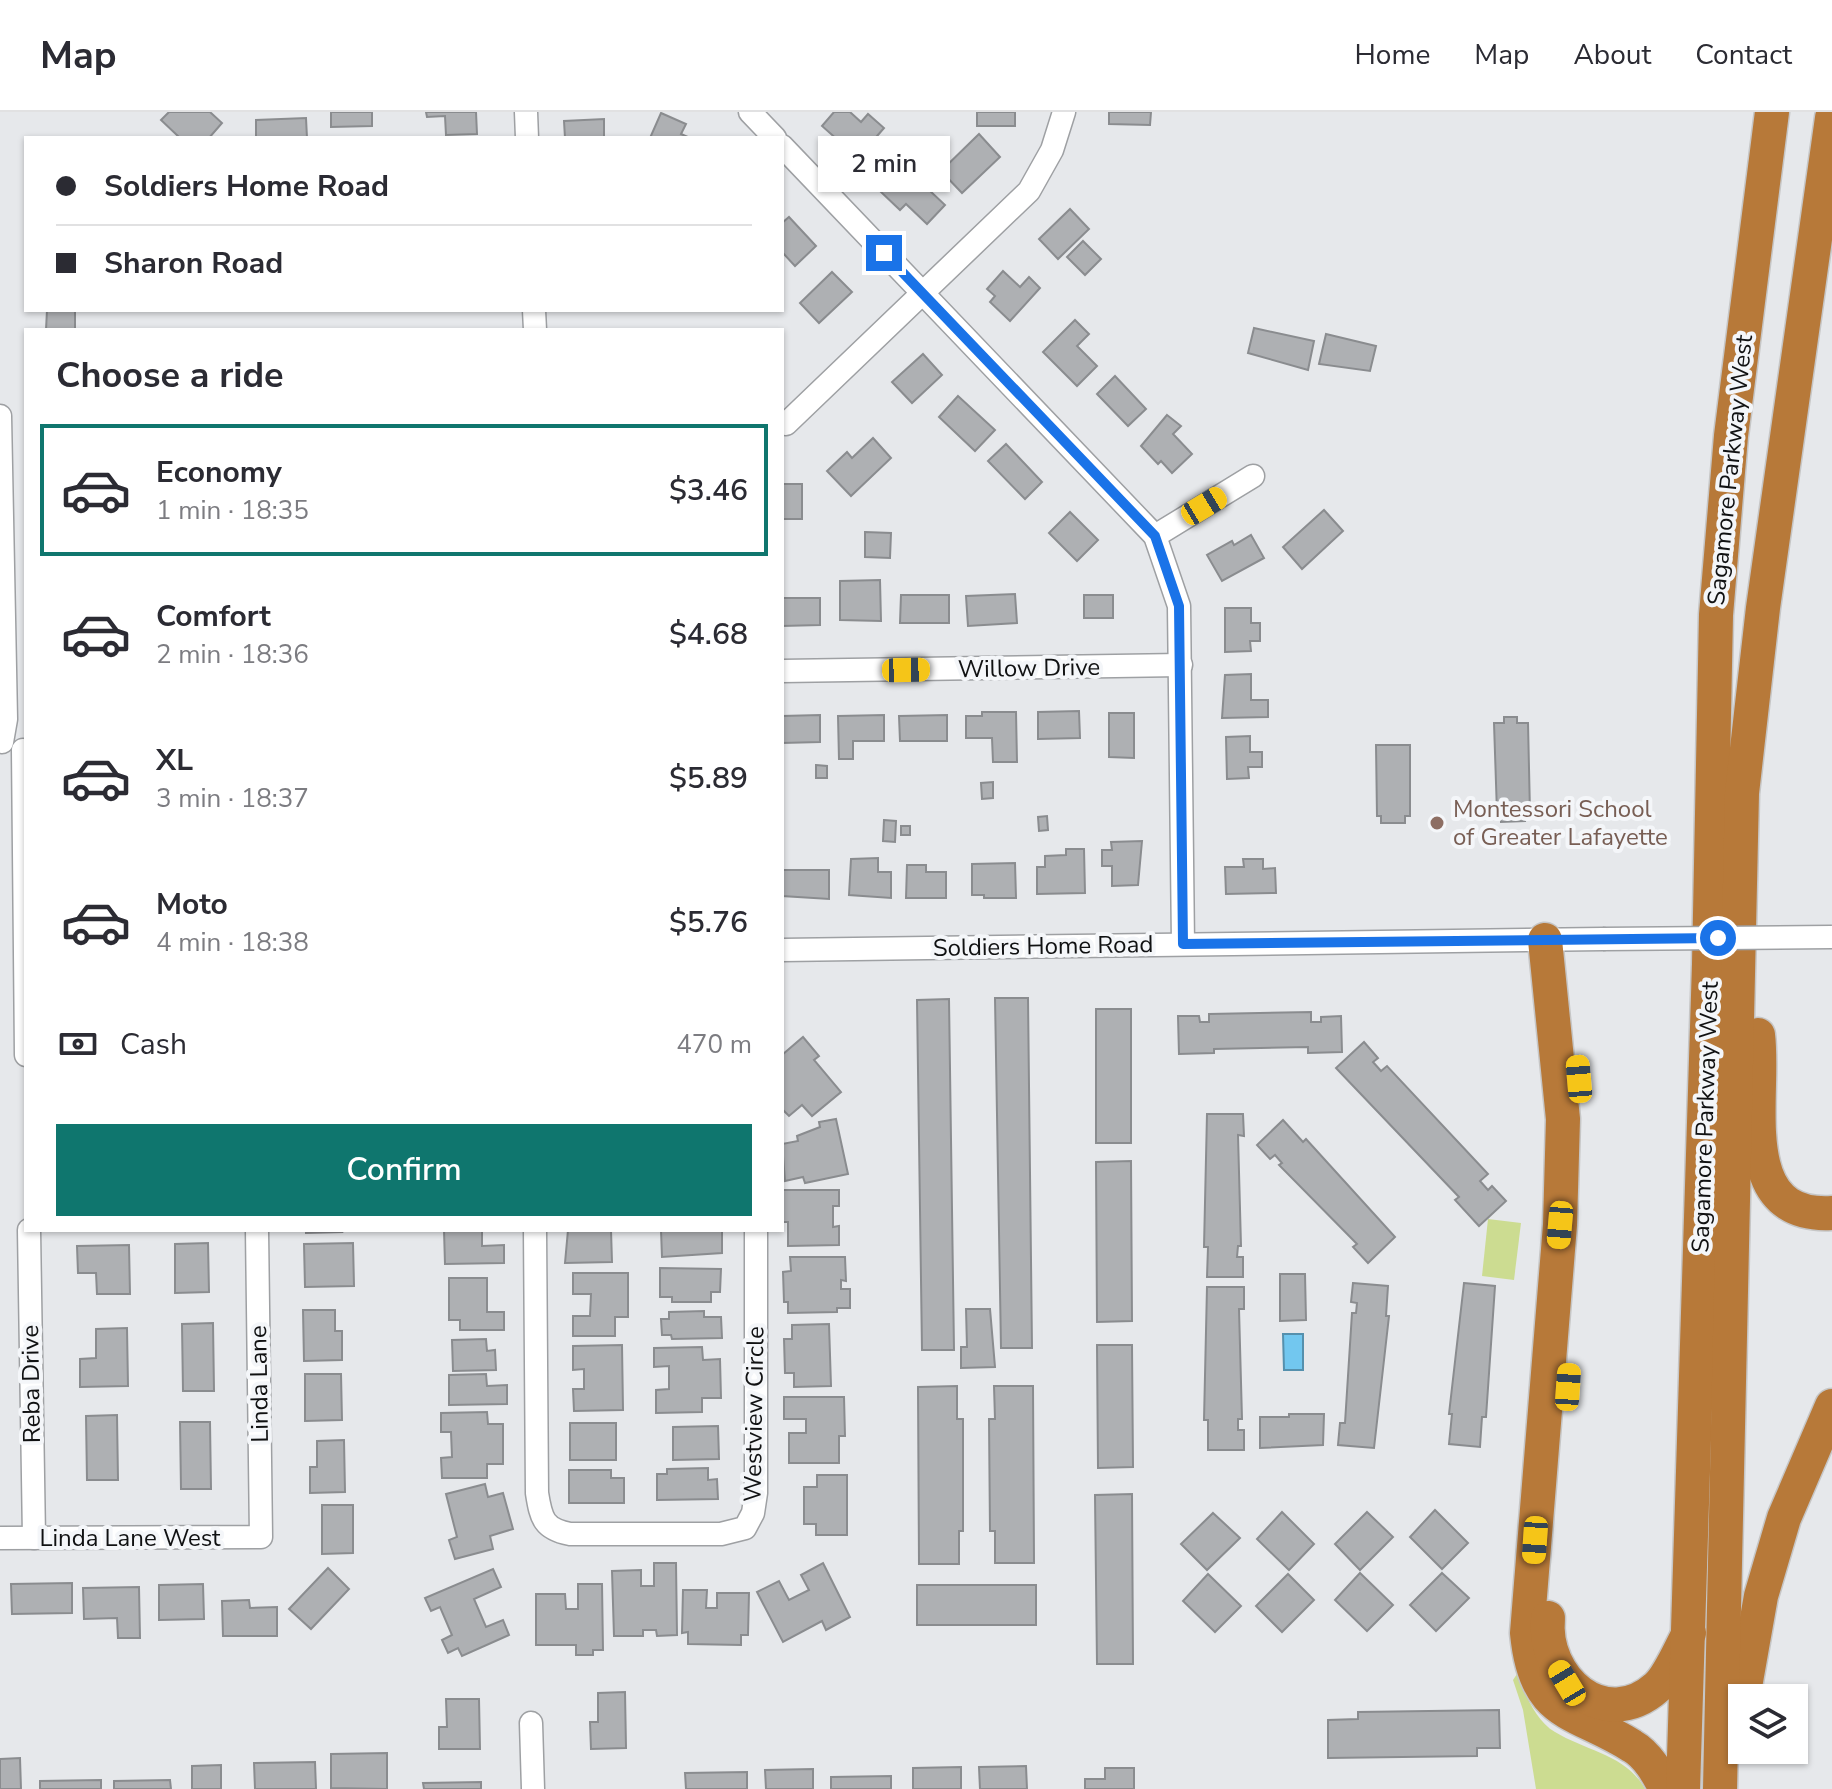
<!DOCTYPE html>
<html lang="en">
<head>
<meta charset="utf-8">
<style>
  body { margin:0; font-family:"Nunito Sans",sans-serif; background:#f2f2f3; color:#2b2b33; height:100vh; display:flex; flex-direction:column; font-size:30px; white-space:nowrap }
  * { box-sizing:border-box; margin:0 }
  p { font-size:26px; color:#7c7c81 }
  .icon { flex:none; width:44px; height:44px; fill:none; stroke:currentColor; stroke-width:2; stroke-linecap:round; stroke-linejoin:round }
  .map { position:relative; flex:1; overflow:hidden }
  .sheet { position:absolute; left:24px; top:216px; width:760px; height:904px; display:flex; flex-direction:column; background:#fff; border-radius:0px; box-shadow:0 2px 6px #0004 }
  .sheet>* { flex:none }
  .top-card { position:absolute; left:24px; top:24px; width:760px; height:176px; border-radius:0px; box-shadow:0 2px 6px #0004; display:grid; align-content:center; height:176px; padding:0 32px; background:#fff }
  .controls { position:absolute; left:1728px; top:1572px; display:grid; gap:16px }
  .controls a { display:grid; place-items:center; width:80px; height:80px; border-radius:0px; background:#fff; box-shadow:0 2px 6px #0004; font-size:40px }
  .end { position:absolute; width:36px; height:36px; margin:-18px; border:10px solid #1a73e8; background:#fff; box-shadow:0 0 0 4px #fff }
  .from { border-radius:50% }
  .bubble { position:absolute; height:56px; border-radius:0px; background:#fff; box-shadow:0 2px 6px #0004; font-size:26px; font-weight:600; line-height:56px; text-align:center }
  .car { position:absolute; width:24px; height:48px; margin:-24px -12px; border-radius:10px; box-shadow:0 0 6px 2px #0007; background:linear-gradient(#f5c518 24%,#345 0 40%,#f5c518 0 76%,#345 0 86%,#f5c518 0) }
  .top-card b { display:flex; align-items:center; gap:28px; height:76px; font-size:30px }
  .top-card b+b { border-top:2px solid #e1e1e2 }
  .top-card i { width:20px; height:20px; background:#2b2b33 }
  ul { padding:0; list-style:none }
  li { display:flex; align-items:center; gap:24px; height:132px; margin:0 16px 12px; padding:0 16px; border:4px solid transparent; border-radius:0px }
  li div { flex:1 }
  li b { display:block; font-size:30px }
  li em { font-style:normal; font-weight:600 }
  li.active { border-color:#0f766e }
  li>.icon { width:72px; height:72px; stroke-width:1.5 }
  h2 { padding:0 32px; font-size:36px; line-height:96px }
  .pay { display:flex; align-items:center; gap:20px; height:88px; padding:0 32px; font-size:30px }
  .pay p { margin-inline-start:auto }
  .action { display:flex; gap:16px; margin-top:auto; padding:16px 32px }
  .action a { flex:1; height:92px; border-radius:0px; background:#0f766e; color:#fff; font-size:32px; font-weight:600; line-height:92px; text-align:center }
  header { display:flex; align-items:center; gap:48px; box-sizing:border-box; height:112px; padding:0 40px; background:#fff; border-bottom:2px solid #e1e1e2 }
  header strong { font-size:38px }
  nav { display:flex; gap:44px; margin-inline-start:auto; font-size:28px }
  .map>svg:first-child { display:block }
  .green { fill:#ccdc91 }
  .water { fill:#72c7ef; stroke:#5590ad; stroke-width:2 }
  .building { fill:#aeb0b3; stroke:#8a8c8f; stroke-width:2 }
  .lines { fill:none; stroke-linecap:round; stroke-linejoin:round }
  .minor-casing { stroke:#9ea0a3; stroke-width:25 }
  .highway-casing { stroke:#c6c6c6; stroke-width:37 }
  .minor { stroke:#fff; stroke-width:22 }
  .highway { stroke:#b77939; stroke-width:34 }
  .minor-bridge-casing { stroke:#9ea0a3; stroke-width:25; stroke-linecap:butt }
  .minor-bridge { stroke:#fff; stroke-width:22 }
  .route { stroke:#1a73e8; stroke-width:10 }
  .education-dot { fill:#8d6e63; stroke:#f4f6f9; stroke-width:3 }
  .labels { text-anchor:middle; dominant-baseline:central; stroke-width:8; stroke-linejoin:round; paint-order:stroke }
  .street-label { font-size:24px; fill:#101112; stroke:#f4f6f9 }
  .education-label { font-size:24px; fill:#785e54; stroke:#f4f6f9; text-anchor:start }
</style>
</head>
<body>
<header>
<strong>Map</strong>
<nav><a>Home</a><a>Map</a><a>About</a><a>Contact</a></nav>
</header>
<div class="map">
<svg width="1832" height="1677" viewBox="0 0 1832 1677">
  <rect width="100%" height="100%" fill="#e6e8eb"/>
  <g class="green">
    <path d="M1488,1107L1521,1111L1514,1168L1482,1164Z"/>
    <path d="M1517,1562C1526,1583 1535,1608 1555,1620C1586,1639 1627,1643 1645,1677H1536L1523,1598L1513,1568Z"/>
  </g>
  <path class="water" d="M1283,1222H1303V1258H1284Z"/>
  <g class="building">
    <path d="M169,0H210L222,11L209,26H180L161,8Z"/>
    <path d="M331,0H372V14L331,15Z"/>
    <path d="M426,0H476L477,22L446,23L445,4L427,5Z"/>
    <path d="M834,0H850L861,10L868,2L884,16L858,46L822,14Z"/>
    <rect x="977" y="0" width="38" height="14"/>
    <path d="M1109,0H1151L1150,13L1109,12Z"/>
    <path d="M661,1L686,12L681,22L690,26H650Z"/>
    <path d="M306,6L307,26H256V8Z"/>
    <path d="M604,7V26H565L564,9Z"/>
    <path d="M979,22L1000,45L962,81L941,59Z"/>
    <path d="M914,45L939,68L929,78L945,93L927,112L906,92L900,98L881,80Z"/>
    <path d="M1070,97L1089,117L1058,147L1039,127Z"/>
    <path d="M789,105L816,134L795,154L782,140V111Z"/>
    <path d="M1083,129L1101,147L1085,163L1067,145Z"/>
    <path d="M1003,159L1020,175L1029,165L1040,176L1010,209L990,190L995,184L987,177Z"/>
    <path d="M832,160L852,180L819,211L800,191Z"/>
    <path d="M47,198H75V218H46Z"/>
    <path d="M1075,208L1089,222L1077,234L1097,254L1077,274L1043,240Z"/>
    <path d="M1254,216L1314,229L1308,258L1248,241Z"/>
    <path d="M1326,222L1376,234L1370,259L1319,252Z"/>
    <path d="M923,242L942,263L912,291L892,270Z"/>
    <path d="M1115,264L1146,297L1128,314L1097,282Z"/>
    <path d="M958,284L995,318L975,339L939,305Z"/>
    <path d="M1167,303L1181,314L1173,322L1192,342L1172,361L1161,349L1158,352L1141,334Z"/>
    <path d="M873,326L891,346L851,384L827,359L847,340L852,346Z"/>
    <path d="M1006,332L1042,370L1025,387L988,349Z"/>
    <rect x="782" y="372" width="20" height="35"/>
    <path d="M1324,398L1343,419L1302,457L1283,435Z"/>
    <path d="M1070,400L1098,428L1077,449L1049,421Z"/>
    <path d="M865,420L891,421L890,446L865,445Z"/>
    <path d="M1251,423L1264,446L1222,469L1207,443L1232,429L1234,433Z"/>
    <path d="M880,468L881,509L840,508V469Z"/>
    <path d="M1015,482L1017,511L968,514L966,484Z"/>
    <path d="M901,483H949V511H900Z"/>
    <rect x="1084" y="483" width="29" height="23"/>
    <path d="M782,486H820V513L782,514Z"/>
    <path d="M1225,496H1251V511H1260V529H1250L1251,539L1225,540Z"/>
    <path d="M1251,562V588H1268V605L1222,606L1225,563Z"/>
    <path d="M1079,599L1080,626L1038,627V600Z"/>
    <path d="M982,600H1016L1017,650H993L992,626H966V604H982Z"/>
    <path d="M1109,601H1134V646L1109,645Z"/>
    <path d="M820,603V630L782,631V604Z"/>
    <path d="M884,603V629H853V647H839L838,604Z"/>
    <path d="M947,603V629H900L899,604Z"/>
    <path d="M1504,605H1517V611H1528L1530,701H1524L1525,709L1501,710V701H1497L1494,611H1504Z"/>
    <path d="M1250,624V640H1262V655H1248L1249,666L1227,667L1226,625Z"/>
    <path d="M1376,633H1410V704H1405V711H1381V704H1377Z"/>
    <path d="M816,653L827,654V666H816Z"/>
    <path d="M993,670V686L982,687L981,671Z"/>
    <path d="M1047,704L1048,718L1039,719L1038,705Z"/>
    <path d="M884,708L896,709L895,730L883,729Z"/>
    <rect x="901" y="714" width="9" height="9"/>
    <path d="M1142,729L1138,773L1112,774V754H1102V738H1112L1111,730Z"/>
    <path d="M1066,737H1084L1085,781L1037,782V755H1045V744L1066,743Z"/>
    <path d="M878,746V760H891V786L849,783L851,747Z"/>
    <path d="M1243,747H1263V757L1275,756L1276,781L1226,782L1225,755H1244Z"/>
    <path d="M1015,751L1016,786H984V783H972V752Z"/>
    <path d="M907,753H926V760H946V786H906Z"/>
    <path d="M782,758H829V787L782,784Z"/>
    <path d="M995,886H1028L1032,1236H1001Z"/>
    <path d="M949,887L954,1238H922L917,888Z"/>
    <rect x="1096" y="897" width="35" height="134"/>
    <path d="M1311,900V910H1321V905L1341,904L1342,940L1308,941V935L1214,937V941L1179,942L1178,904H1199L1200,910H1209V902Z"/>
    <path d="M803,925L819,944L814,948L841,980L812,1004L802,993L789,1004L782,997V943Z"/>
    <path d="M1364,930L1378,946L1373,950L1381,959L1387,954L1488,1062L1480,1069L1488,1078L1492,1074L1506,1089L1479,1114L1455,1088L1459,1085L1336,956Z"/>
    <path d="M1207,1002H1243L1244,1024L1238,1023L1241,1134H1238L1237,1145H1243V1165H1207L1208,1135H1204Z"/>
    <path d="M836,1007L848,1062L805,1071L803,1065L785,1069L782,1032L798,1029L797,1024L820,1015L819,1010Z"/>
    <path d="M1283,1008L1303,1030L1306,1027L1395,1125L1368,1151L1353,1135L1357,1132L1279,1053L1282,1051L1275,1043L1270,1047L1257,1033Z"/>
    <path d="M1131,1049L1132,1209L1097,1210L1096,1050Z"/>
    <path d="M782,1078H839V1094H833V1115L839,1114V1133L788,1134V1110H782Z"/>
    <path d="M306,1118H341L342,1120L306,1121Z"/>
    <path d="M444,1118H482V1134L504,1133V1151L445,1152Z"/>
    <path d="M568,1118H611L612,1150L565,1151Z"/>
    <path d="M661,1118H722V1141L662,1145Z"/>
    <path d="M208,1131L209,1180L175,1181V1132Z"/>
    <path d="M353,1131L354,1174L305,1175L304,1132Z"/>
    <path d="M129,1133L130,1182H97L96,1161H78L77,1134Z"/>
    <path d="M790,1145H845L846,1169L841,1168V1177H850V1196H837V1200L788,1201V1190H784L783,1160L791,1159Z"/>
    <path d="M660,1156L721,1157L720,1180H711V1190H672V1185H660Z"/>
    <path d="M573,1161H628V1205H615V1224H573V1204H590L591,1182H573Z"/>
    <path d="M1280,1162H1305L1306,1208L1280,1209Z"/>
    <path d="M449,1166H487V1200H504V1218H460V1208H449Z"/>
    <path d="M1353,1171L1388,1174L1386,1204H1389L1374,1336L1338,1333L1340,1311H1345L1352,1201H1356L1357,1191L1351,1190Z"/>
    <path d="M1464,1171L1495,1174L1486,1305H1482L1480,1335L1449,1332L1452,1302H1449Z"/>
    <path d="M1207,1175H1244V1197H1239L1242,1307H1238V1318H1244V1338H1208V1308H1204Z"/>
    <path d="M966,1197H990L995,1255L961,1256V1235H967Z"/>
    <path d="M303,1198H335V1219H342V1248L304,1249Z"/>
    <path d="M704,1199V1205H721L722,1226L672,1227L671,1223H662L661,1207H669V1200Z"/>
    <path d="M213,1211L214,1279H183L182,1212Z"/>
    <path d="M829,1212L831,1274L794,1275V1261H785L784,1227H792V1213Z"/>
    <path d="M127,1216L128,1274L80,1275V1247L96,1246V1217Z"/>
    <path d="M486,1227L487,1239L495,1238L496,1258L453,1259L452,1228Z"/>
    <path d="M622,1233L623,1298L574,1299L573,1277H584V1257L573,1258V1234Z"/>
    <path d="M1097,1233H1132L1133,1355L1098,1356Z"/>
    <path d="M702,1235L703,1248L720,1247L721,1286H702V1300L656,1301V1278L669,1277V1254L654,1255V1236Z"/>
    <path d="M305,1262H341L342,1308L305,1309Z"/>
    <path d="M486,1262L487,1274L507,1273V1292L449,1293V1263Z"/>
    <path d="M957,1274V1307H963V1419H959V1452H919L918,1275Z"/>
    <path d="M994,1274H1033L1034,1451H995V1419H990L989,1307H995Z"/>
    <path d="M784,1285H844L845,1324H839V1351H789V1321H806V1307H784Z"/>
    <path d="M487,1300L488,1312H503V1352H487V1366H442L441,1346L452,1345L451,1320H441V1301Z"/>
    <path d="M1289,1302H1324L1323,1333L1260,1336V1305H1289Z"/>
    <path d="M117,1303L118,1368H87L86,1304Z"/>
    <path d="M180,1310H210L211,1377H181Z"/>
    <rect x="570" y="1311" width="46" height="37"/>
    <path d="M718,1314L719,1347L673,1348V1315Z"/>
    <path d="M344,1328L345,1380L310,1381V1355H317V1329Z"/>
    <path d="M708,1356V1368L717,1367L718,1387L657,1388V1362H667V1357Z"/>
    <path d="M569,1358H611V1366H624V1391H569Z"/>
    <path d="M817,1363H847V1423H816V1412H804V1375H817Z"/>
    <path d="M485,1372L488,1385L503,1381L513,1417L490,1424L493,1437L455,1447L449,1428L457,1425L446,1382Z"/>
    <path d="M1132,1382L1133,1552H1097L1095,1383Z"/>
    <path d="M322,1393H353V1441L322,1442Z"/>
    <path d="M1435,1398L1468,1431L1442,1457L1410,1425Z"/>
    <path d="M1282,1400L1314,1432L1289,1458L1257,1427Z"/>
    <path d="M1367,1400L1393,1425L1360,1458L1335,1432Z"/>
    <path d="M1213,1401L1240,1426L1207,1458L1181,1432Z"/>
    <path d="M654,1451H676L677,1523L657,1524L656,1518H643V1524H614L612,1459L641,1458V1474H654Z"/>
    <path d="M823,1451L850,1505L826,1518L822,1509L783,1530L757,1480L779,1469L789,1488L809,1478L801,1463Z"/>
    <path d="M328,1456L349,1477L311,1517L289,1497Z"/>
    <path d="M493,1457L501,1475L474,1487L486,1515L503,1508L509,1523L462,1544L458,1536L448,1541L442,1528L452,1523L440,1495L431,1499L425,1486Z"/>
    <path d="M1360,1461L1393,1493L1367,1519L1335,1488Z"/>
    <path d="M1442,1461L1469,1486L1436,1519L1410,1493Z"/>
    <path d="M1208,1462L1241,1494L1215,1520L1183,1489Z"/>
    <path d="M1288,1462L1314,1488L1282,1520L1256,1494Z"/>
    <path d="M72,1471V1501L12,1502L11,1472Z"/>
    <path d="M203,1472L204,1507L159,1508V1473Z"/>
    <path d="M578,1472H602L603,1538H593V1543H576V1533H536V1482H565L566,1497H578Z"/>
    <rect x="917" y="1473" width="119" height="40"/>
    <path d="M139,1475L140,1526H118L117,1506L84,1507L83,1476Z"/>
    <path d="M683,1478H707L706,1496H717V1481H749L748,1523H741V1533L688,1532V1520L682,1521Z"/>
    <path d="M249,1488L250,1496L277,1495V1524H223L222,1489Z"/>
    <path d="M625,1580L626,1636L591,1637L590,1610H598V1581Z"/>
    <path d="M446,1587H479L480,1637H439V1615H447Z"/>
    <path d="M1499,1598L1500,1636H1477V1644L1328,1646V1608L1358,1607V1600Z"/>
    <path d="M387,1641V1677L331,1676V1642Z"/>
    <path d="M20,1646L21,1677H0V1647Z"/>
    <path d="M315,1650L316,1677H255L254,1651Z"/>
    <path d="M221,1653V1677H192V1654Z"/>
    <path d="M1026,1654L1027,1677H980L979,1655Z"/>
    <path d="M961,1655V1677H913V1656Z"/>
    <path d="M1105,1656H1134V1677H1085V1667H1105Z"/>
    <path d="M813,1657V1677H766L765,1658Z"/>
    <path d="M747,1660V1677H686L685,1661Z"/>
    <path d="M891,1664V1677H831V1665Z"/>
    <path d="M101,1668V1677H40V1669Z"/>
    <path d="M170,1668L171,1677H114V1669Z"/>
    <path d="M481,1670V1677H424L423,1671Z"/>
  </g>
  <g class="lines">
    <defs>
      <g id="minor">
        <path d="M526,0L527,26"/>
        <path d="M750,0L775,26"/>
        <path d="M782,34L1155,424L1179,494L1183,832"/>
        <path d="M534,198L535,218"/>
        <path d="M0,304L6,607L2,630"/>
        <path d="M786,312L1029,79L1052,38L1064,0"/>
        <path d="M1155,424L1253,364"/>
        <path d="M782,559L1181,553"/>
        <path d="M23,638L26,943"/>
        <path d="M782,838L1603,827"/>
        <path d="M29,1118L34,1426"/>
        <path d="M535,1118L537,1381C541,1407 544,1417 570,1422H721L745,1416L753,1401L756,1381V1118"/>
        <path d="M0,1426L261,1425L257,1118"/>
        <path d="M531,1611L533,1677"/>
      </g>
      <g id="highway">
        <path d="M1545,828L1563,1007L1560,1113L1527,1521C1535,1606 1573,1597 1632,1634C1648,1643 1658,1662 1666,1677"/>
        <path d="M1758,923C1766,984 1732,1107 1832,1101"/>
        <path d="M1548,1506C1542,1566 1604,1622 1657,1575C1670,1563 1680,1537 1689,1521"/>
        <path d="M1743,1586L1761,1484L1784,1406L1832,1294"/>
        <path d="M1683,1677L1709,852L1716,503L1731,324L1772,0"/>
        <path d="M1720,1677L1742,681L1763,496L1832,6"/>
      </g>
    </defs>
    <use href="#minor" class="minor-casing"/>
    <use href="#highway" class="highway-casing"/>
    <use href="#minor" class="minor"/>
    <use href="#highway" class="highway"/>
    <defs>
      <path id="minor-bridge" d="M1603,827L1832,825"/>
    </defs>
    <use href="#minor-bridge" class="minor-bridge-casing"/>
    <use href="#minor-bridge" class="minor-bridge"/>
  </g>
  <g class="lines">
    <path class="route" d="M884,141L1155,424L1179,494L1183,832L1718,826"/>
  </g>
  <circle class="education-dot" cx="1437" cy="711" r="8"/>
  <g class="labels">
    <g class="street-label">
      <text transform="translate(1730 358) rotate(-84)">Sagamore Parkway West</text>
      <text transform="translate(1029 556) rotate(-1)">Willow Drive</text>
      <text transform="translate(1043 834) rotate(-1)">Soldiers Home Road</text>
      <text transform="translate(1705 1005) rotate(-88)">Sagamore Parkway West</text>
      <text transform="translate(31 1272) rotate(-91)">Reba Drive</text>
      <text transform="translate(259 1272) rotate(-91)">Linda Lane</text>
      <text transform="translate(754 1302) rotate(-89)">Westview Circle</text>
      <text x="130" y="1426">Linda Lane West</text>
    </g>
    <g class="education-label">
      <text x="1453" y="697">Montessori School<tspan x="1453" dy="28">of Greater Lafayette</tspan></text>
    </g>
  </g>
</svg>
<div class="controls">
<a><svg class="icon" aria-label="layers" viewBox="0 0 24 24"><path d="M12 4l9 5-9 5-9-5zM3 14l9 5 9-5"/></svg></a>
</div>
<i class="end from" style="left:1718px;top:826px"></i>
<i class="end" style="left:884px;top:141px"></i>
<div class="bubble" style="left:818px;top:24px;width:132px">2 min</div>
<i class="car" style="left:1204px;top:394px;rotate:59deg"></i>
<i class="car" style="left:906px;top:558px;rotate:89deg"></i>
<i class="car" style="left:1579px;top:967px;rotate:355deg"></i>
<i class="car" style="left:1560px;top:1113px;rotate:185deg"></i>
<i class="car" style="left:1568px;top:1275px;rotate:4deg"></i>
<i class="car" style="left:1535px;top:1428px;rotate:184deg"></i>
<i class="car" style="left:1567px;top:1571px;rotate:329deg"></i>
<div class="top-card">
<b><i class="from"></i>Soldiers Home Road</b>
<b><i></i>Sharon Road</b>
</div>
<section class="sheet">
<h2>Choose a ride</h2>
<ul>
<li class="active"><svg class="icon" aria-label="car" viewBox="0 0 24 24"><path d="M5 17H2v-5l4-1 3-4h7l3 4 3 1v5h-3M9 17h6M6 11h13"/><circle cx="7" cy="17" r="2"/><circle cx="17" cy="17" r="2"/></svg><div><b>Economy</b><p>1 min · 18:35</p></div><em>$3.46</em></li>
<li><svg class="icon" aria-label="car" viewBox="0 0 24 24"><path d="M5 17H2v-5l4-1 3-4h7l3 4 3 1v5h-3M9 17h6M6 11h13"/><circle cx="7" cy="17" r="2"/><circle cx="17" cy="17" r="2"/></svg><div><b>Comfort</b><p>2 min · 18:36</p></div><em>$4.68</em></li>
<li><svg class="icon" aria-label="car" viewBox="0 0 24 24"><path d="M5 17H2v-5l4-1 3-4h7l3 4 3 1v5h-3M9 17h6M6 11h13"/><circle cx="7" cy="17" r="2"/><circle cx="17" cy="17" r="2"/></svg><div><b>XL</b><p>3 min · 18:37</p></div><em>$5.89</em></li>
<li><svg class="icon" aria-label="car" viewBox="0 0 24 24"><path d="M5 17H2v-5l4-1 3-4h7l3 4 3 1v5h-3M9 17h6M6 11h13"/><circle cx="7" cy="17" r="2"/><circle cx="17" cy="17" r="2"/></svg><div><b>Moto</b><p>4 min · 18:38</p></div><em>$5.76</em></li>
</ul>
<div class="pay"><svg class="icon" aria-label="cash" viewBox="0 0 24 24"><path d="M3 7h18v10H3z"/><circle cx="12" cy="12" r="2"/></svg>Cash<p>470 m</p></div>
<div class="action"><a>Confirm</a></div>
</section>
</div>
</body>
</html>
